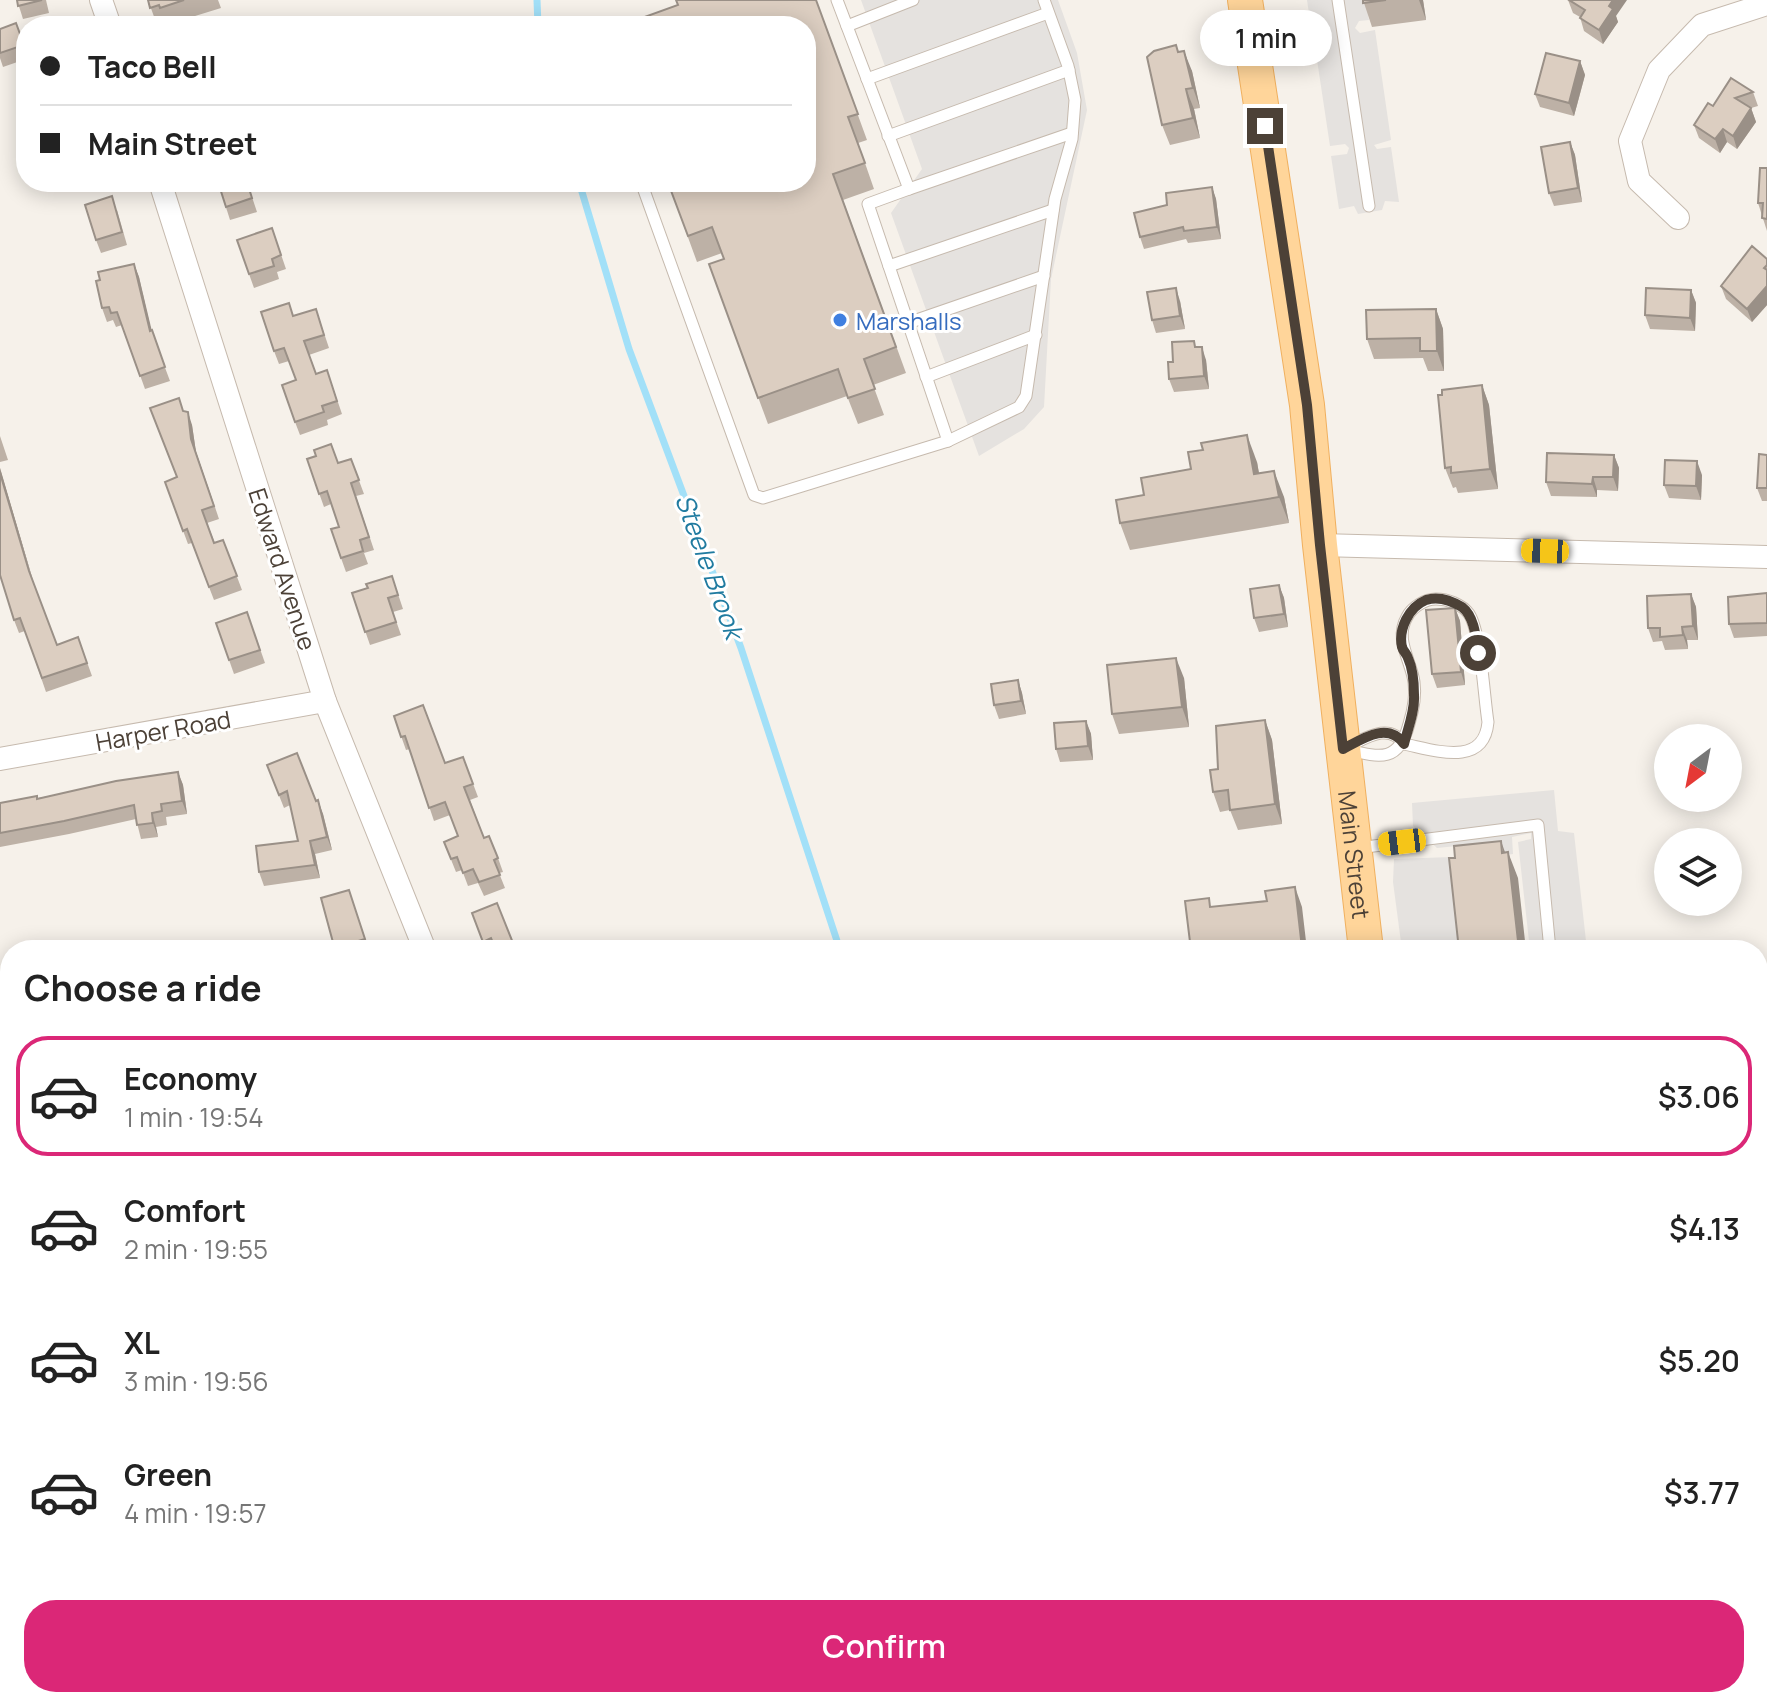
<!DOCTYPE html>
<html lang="en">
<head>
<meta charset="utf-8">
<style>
  body { margin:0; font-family:Manrope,sans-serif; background:#f2f2f2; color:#222; height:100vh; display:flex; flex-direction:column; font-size:30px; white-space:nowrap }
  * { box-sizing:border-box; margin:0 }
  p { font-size:26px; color:#767676 }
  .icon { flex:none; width:44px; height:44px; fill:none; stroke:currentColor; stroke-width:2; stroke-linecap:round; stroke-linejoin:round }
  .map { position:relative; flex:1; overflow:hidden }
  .panel { position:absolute; left:0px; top:940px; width:1768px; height:768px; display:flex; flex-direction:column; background:#fff; border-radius:32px 32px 0 0; box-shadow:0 4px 20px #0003 }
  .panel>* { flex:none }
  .hud { position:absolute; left:16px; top:16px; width:800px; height:176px; border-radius:32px; box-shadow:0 4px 20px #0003; display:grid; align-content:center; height:176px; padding:0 24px; background:#fff }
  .needle { width:52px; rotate:212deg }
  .controls { position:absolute; left:1654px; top:724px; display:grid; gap:16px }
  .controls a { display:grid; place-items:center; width:88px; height:88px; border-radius:50%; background:#fff; box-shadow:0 4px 20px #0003; font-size:40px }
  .end { position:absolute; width:36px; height:36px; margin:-18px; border:10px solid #4c4137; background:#fff; box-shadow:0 0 0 4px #fff }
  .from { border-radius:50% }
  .bubble { position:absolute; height:56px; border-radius:28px; background:#fff; box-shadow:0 4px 20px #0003; font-size:26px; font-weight:600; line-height:56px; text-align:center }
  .car { position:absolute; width:24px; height:48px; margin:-24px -12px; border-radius:10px; box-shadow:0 0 6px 2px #0007; background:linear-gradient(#f5c518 24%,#345 0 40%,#f5c518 0 76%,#345 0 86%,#f5c518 0) }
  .hud b { display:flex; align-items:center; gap:28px; height:76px; font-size:30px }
  .hud b+b { border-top:2px solid #e0e0e0 }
  .hud i { width:20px; height:20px; background:#222 }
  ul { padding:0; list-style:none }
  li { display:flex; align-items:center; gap:24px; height:120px; margin:0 16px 12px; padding:0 8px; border:4px solid transparent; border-radius:32px }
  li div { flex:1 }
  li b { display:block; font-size:30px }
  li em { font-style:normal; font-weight:600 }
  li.current { border-color:#db2777 }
  li>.icon { width:72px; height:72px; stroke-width:1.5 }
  h2 { padding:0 24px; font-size:36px; line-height:96px }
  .primary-button { display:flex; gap:16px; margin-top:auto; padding:16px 24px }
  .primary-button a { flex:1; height:92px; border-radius:32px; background:#db2777; color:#fff; font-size:32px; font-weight:600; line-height:92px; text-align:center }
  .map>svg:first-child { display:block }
  .parking { fill:#e5e2df }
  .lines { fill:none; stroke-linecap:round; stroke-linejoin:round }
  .stream { stroke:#a2e0f8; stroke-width:7 }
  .lane-casing { stroke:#c6baae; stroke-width:13 }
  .street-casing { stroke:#c6baae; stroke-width:24 }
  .secondary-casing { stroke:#dec298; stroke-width:32 }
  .primary-casing { stroke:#f0b05f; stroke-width:36 }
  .lane { stroke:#fff; stroke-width:11 }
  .street { stroke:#fff; stroke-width:22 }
  .secondary { stroke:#ffebcb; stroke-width:30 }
  .primary { stroke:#ffd59a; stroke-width:34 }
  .wall { fill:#bdb1a6 }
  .shaded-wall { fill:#9a9087 }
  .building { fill:#dccec1; stroke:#9a9087; stroke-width:2 }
  .route { stroke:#4c4137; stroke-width:10 }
  .shop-dot { fill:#3f7fe0; stroke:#fff; stroke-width:3 }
  .labels { text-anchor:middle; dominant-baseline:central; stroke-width:6; stroke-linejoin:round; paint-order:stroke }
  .shop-label { font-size:24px; fill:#366cbe; stroke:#fff; text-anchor:start }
  .street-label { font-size:24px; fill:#4c4137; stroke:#fff }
  .water-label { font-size:26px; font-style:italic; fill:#207ba0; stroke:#fff }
</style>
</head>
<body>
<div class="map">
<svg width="1767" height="1708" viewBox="0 0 1767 1708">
  <rect width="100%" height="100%" fill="#f6f1ea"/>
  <g class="parking">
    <path d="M861,0H1058L1077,53L1087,110L1051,279L1044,407L1024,429L979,456L891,213L922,169Z"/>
    <path d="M1307,0H1366L1369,20L1359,21L1355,28L1360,33L1375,30L1391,140L1374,145L1377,149L1391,147L1399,202L1385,201L1382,210L1358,214L1354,206L1339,209L1331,156L1347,154L1349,148L1345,144L1330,146L1314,40L1327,38L1330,33L1325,25L1311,27Z"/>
    <path d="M1554,790L1558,831L1574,833L1587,950H1530L1518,842L1531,839V833L1512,837L1513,854L1476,859L1467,845L1437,848L1413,826L1412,803Z"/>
    <path d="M1452,857L1461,950H1402L1393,882L1394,859Z"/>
  </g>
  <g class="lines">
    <g class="stream">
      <path d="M537,0L538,26"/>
      <path d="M579,182L629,349L741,648L840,950"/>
      <path d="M862,1708L876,1698"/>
    </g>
    <defs>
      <g id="lane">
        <path d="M837,0L909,189L868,204L948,441"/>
        <path d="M1338,0L1369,206"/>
        <path d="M847,26L913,0"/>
        <path d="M867,79L1048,13"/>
        <path d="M888,136L1069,70"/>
        <path d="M641,182L754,495L763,498L948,441L1019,407L1026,396L1055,199L1072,139L1075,100L1068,66L1044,0"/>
        <path d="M909,189L1072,133"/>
        <path d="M889,266L1053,210"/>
        <path d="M908,323L1044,276"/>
        <path d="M926,377L1036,335"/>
        <path d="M1347,747C1366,738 1389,722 1404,744C1434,750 1484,768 1488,722C1484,698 1481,632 1469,614C1462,604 1447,599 1436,599C1425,599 1412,607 1407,617C1394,639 1411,660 1414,682C1416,696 1413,711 1409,724C1399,762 1381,758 1349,750"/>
        <path d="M1358,848L1538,825L1550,950"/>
        <path d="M1346,1708L1349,1698"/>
        <path d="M1736,1708L1737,1698"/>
      </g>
      <g id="street">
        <path d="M101,0L110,26"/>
        <path d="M160,182L325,701L425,950"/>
        <path d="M1678,218L1639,181L1630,141L1659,70L1702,25L1767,4"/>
        <path d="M1320,545L1767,557"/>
        <path d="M0,759L325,701"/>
        <path d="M1758,1332L1767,1340"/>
        <path d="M0,1356L10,1341"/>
        <path d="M183,1708L188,1698"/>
      </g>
      <g id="secondary">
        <path d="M0,1312L10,1318"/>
        <path d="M575,1698L586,1708"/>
      </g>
      <g id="primary">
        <path id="s1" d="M1245,0L1307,405L1320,545L1366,950"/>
        <path d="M1407,1708L1409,1698"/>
      </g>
    </defs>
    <use href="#lane" class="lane-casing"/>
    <use href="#street" class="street-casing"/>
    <use href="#secondary" class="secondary-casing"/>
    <use href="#primary" class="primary-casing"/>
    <use href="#lane" class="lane"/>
    <use href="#street" class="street"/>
    <use href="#secondary" class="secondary"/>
    <use href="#primary" class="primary"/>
  </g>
  <g class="wall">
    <path d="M17,0H46L49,13L23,19Z"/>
    <path d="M148,0H218L221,8L166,25L165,22L157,25Z"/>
    <path d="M816,0L867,140L858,143L874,189L843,200L906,373L873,385L884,415L858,424L847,396L768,424L709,264L724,259L722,253L697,262L670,188L684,183Z"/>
    <path d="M1363,0H1423L1426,20L1372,27Z"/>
    <path d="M1568,0L1616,16L1618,22L1603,44L1584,31L1580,17L1573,13Z"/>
    <path d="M16,23L26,51V59L3,67L0,58V29Z"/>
    <path d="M1178,52L1192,71L1200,108L1194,109L1200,138L1170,145L1162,125Z"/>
    <path d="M1580,61L1585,75L1574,116L1540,107L1535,94Z"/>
    <path d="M1753,92L1758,106L1751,108L1756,122L1737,149L1727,142L1720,153L1699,138L1694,125L1713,106Z"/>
    <path d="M1570,142L1575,155L1582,202L1554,206L1549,193Z"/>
    <path d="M1767,168V231L1758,203Z"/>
    <path d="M218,182H247L257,212L230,220Z"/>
    <path d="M1212,187L1216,199L1221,239L1188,243L1186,239L1144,249L1140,237L1167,205Z"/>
    <path d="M117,210L127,245L101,253L96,240Z"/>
    <path d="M272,228L286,269L277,272L279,279L254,288L249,274Z"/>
    <path d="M1767,259V305L1752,322L1726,299L1721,286Z"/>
    <path d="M134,264L139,277L151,330L170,381L145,389L122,325L116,327L113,320L107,322L102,308L100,280Z"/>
    <path d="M1691,290L1696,303L1695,331L1650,329L1645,315Z"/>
    <path d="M1180,301L1185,329L1156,333L1152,320Z"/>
    <path d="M316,309L329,348L309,355L316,374L327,370L342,414L327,420L328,425L300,435L295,422L296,380L289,361L279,364L274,351L294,316Z"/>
    <path d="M1436,309L1443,329L1444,371H1428L1423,358L1374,359L1367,339Z"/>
    <path d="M1197,347L1206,360L1209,389L1174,392L1169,379L1173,362Z"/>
    <path d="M1482,385L1489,405L1498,489L1458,493L1456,487L1453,488L1445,468Z"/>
    <path d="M183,411L192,425L196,452L219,519L207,523L215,543L223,540L242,590L214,600L192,543L188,544L165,482L177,478Z"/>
    <path d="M0,436L8,460L0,462Z"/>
    <path d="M1614,455L1619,468L1618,491L1597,490V497L1551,496L1546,482Z"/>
    <path d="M1767,455V501H1762L1757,488Z"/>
    <path d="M307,459L338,463L351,459L364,494L356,496L374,550L364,553L368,564L346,572L341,558L339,527L331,504L324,507Z"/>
    <path d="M1257,462L1259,474L1284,497L1289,523L1130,550L1120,523L1144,495Z"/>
    <path d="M0,468L34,584L57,645L78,637L92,676L46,692L25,631L19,633L14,620Z"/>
    <path d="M1702,475L1701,500L1669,498L1664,485Z"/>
    <path d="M392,576L403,609L393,612L401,635L370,645L352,593L368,588Z"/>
    <path d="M1279,585L1284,598L1288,627L1259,632L1254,618Z"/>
    <path d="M1767,593V636L1734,638L1729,624Z"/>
    <path d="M1691,594L1696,607L1698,640H1687L1688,649L1665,650L1662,641L1653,642L1648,628Z"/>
    <path d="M1455,608L1460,621L1465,685L1437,688L1432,674Z"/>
    <path d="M247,612L265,663L234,674L216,623Z"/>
    <path d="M1184,678L1189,727L1119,734L1112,714Z"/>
    <path d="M1018,680L1022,693L1026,714L999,719L994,705Z"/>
    <path d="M394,716L445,763L463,757L478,797L470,800L484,838L498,858L503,872L499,873L505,888L484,896L478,883L468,886L462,870L456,872L444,842L458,836L450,815L434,821L410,749L406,750Z"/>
    <path d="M1265,720L1272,740L1282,824L1238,830L1230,810L1220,812L1213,792L1218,769Z"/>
    <path d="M1086,721L1091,734L1093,760L1060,762L1056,749Z"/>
    <path d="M267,765L316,801L323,814L332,850L315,854L320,878L264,886L259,872L298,841L290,805L284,808Z"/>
    <path d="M178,772L183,785L187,814L166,817L167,825L156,827L158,837L141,839L136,819L69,834L0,847V803L38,798Z"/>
    <path d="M349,890L369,950H327L334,946Z"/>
    <path d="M497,903L516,950H486L472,913Z"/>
    <path d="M1758,1385L1767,1393V1441L1758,1433Z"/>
    <path d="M10,1386V1412L8,1411L3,1398Z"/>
    <path d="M0,1440L10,1444V1480L0,1475Z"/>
    <path d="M245,1698H292L295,1708H253L251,1702Z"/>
    <path d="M714,1698H755L747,1708H723L715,1701Z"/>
  </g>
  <g class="shaded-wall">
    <path d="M1419,0H1423L1426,20Z"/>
    <path d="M1613,0H1627L1616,16L1618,22L1603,44L1599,30L1609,6Z"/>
    <path d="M1184,51L1192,71L1200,108L1193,88Z"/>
    <path d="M1580,61L1585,75L1574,116L1569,103Z"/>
    <path d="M1186,89L1194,109L1200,138L1193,118Z"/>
    <path d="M1751,108L1756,122L1737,149L1733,136Z"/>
    <path d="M1723,129L1727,142L1720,153L1715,139Z"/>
    <path d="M1570,142L1575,155L1582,202L1578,188Z"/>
    <path d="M1212,187L1216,199L1221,239L1217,227Z"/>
    <path d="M134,264L139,277L155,344L150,331Z"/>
    <path d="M1767,286V305L1752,322L1747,309Z"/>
    <path d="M1176,288L1180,301L1185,329L1180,316Z"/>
    <path d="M1691,290L1696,303L1695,331L1690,318Z"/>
    <path d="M1436,309L1443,329L1444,371L1437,351Z"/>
    <path d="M1202,347L1206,360L1209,389L1204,376Z"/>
    <path d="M1482,385L1489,405L1498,489L1490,469Z"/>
    <path d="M188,412L192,425L196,452L219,519L191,439Z"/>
    <path d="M1247,435L1257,462L1264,501L1254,474Z"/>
    <path d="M1614,455L1619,468L1618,491L1613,477Z"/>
    <path d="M1697,461L1702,475L1701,500L1696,486Z"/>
    <path d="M0,468L34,584L0,473Z"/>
    <path d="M1274,471L1284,497L1289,523L1279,497Z"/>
    <path d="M1593,477L1597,490V497L1592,484Z"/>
    <path d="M1279,585L1284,598L1288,627L1284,614Z"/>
    <path d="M1691,594L1696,607L1698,640L1693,626Z"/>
    <path d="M1455,608L1460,621L1465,685L1461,672Z"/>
    <path d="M1682,627L1687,640L1688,649L1683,635Z"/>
    <path d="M1176,658L1184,678L1189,727L1182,707Z"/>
    <path d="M1018,680L1022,693L1026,714L1021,701Z"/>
    <path d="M1265,720L1272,740L1282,824L1275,804Z"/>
    <path d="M1086,721L1091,734L1093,760L1088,746Z"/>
    <path d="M178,772L183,785L187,814L182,801Z"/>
    <path d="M318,800L323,814L332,850L327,837Z"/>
    <path d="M152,813L156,827L158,837L153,823Z"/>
    <path d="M310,841L315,854L320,878L315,865Z"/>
    <path d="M1501,841L1510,866L1508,852L1518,878L1526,950H1519Z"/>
    <path d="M1295,887L1302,907L1307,950H1302V948Z"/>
    <path d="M289,1698H292L295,1708H283Z"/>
    <path d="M524,1698H528L531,1706L530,1708H518Z"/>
    <path d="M711,1698L714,1708H702Z"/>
    <path d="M739,1698H755L747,1708H732L731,1706Z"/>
  </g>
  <g class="building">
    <path d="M17,0H42L18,6Z"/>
    <path d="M148,0H184L160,8L159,5L150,8Z"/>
    <path d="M676,0H816L858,114L848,117L865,163L833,174L896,347L864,359L875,389L848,398L838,369L758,398L709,264L724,259L712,227L688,236L670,188L684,182H806V26H626L625,24L678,5Z"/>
    <path d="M1363,0H1386L1363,3Z"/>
    <path d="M1569,0H1613L1609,6L1613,9L1599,30L1580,18L1585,10Z"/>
    <path d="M16,23L24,45L0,53V29Z"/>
    <path d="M1176,45L1178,52L1184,51L1193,88L1186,89L1193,118L1162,125L1147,57L1154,51Z"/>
    <path d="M1546,53L1580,61L1569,103L1535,94Z"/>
    <path d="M1731,78L1753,92L1735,98L1751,108L1733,136L1723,129L1715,139L1694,125L1708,103L1713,106Z"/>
    <path d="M1570,142L1578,188L1549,193L1541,147Z"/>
    <path d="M1760,168H1767V219L1762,218L1763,203H1758Z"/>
    <path d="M218,182H247L252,198L226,207Z"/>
    <path d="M1212,187L1217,227L1184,231L1183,227L1140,237L1134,213L1167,205L1166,193Z"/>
    <path d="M112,196L122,232L96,240L85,205Z"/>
    <path d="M272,228L281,255L272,259L274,266L249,274L237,240Z"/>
    <path d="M1752,246L1767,259V265L1764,268L1767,270V286L1747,309L1721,286Z"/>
    <path d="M134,264L150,331L152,330L165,367L140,376L117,312L111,313L109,307L102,308L96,281L100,280L98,272Z"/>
    <path d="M1176,288L1180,316L1152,320L1147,292Z"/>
    <path d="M1646,288L1691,290L1690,318L1645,315Z"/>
    <path d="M289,303L293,316L316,309L324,335L304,341L316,374L327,370L337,401L322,406L324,412L295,422L282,385L296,380L284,348L274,351L261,312Z"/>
    <path d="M1436,309L1437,351H1420V338L1367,339L1366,310Z"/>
    <path d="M1194,341L1195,347H1202L1204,376L1169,379L1168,362H1173L1172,342Z"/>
    <path d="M1482,385L1490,469L1451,473V467L1445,468L1438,395H1442V390Z"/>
    <path d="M179,398L183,411L188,412L191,439L214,506L202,510L214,543L223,540L237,576L209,587L187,529L183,531L165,482L177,477L150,408Z"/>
    <path d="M1247,435L1254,474L1274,471L1279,497L1120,523L1116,500L1144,495L1141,478L1191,469L1188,452L1203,450L1201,443Z"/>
    <path d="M331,444L338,463L351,459L359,480L351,483L369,537L360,540L363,551L341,558L331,529L339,527L327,491L319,494L307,459L316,456L314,450Z"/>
    <path d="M1547,453L1614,455L1613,477H1593L1592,484L1546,482Z"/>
    <path d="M1759,454L1767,455V488H1757Z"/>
    <path d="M1665,460L1697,461L1696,486L1664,485Z"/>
    <path d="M0,473L29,571L57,645L78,637L87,663L42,678L20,618L14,620L0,575Z"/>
    <path d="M392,576L398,595L388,598L396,622L365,632L352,593L368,588L366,584Z"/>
    <path d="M1279,585L1284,614L1254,618L1250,589Z"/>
    <path d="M1767,593V623L1729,624L1728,597Z"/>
    <path d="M1691,594L1693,626L1682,627L1683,635L1660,637V628H1648L1647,596Z"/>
    <path d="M1455,608L1461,672L1432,674L1426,610Z"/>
    <path d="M247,612L260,650L229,660L216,623Z"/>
    <path d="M1176,658L1182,707L1112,714L1107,665Z"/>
    <path d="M1018,680L1021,701L994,705L991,684Z"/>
    <path d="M423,705L445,763L463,757L473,784L464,787L484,838L489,836L498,858L494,860L500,875L479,882L473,869L463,873L457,857L451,859L444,842L458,836L445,802L429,808L405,736L401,737L394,716Z"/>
    <path d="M1265,720L1275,804L1230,810L1228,790L1213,792L1210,770L1218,769L1216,726Z"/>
    <path d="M1086,721L1088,746L1056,749L1054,723Z"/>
    <path d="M297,753L316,801L318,800L327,837L310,841L315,865L259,872L256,846L298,841L287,791L279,795L267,765Z"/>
    <path d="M178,772L182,801L161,804L162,811L152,813L153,823L137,825L134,805L64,821L0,833V803L37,796V799L116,781Z"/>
    <path d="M1501,841L1502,853L1508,852L1519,950H1459L1449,858H1455L1454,846Z"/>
    <path d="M1295,887L1302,948L1285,950H1191L1185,901L1209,898L1210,907L1267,901L1265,891Z"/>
    <path d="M349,890L365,939L352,943L354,950H327L326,948L334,946L321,898Z"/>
    <path d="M497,903L513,943L496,950L491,938L483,942L472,913Z"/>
    <path d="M1758,1385L1767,1393V1432L1758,1424Z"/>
    <path d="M10,1386V1402L3,1398Z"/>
    <path d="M0,1440L10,1444L8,1448L10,1449V1470L0,1465Z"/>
    <path d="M66,1698H82L100,1708H60Z"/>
    <path d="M250,1698H289L283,1708H268Z"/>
    <path d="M480,1698H524L518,1708H479L476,1707Z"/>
    <path d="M666,1698H711L702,1708H658Z"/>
    <path d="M722,1698H739L731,1706Z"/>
  </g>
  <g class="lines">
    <path class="route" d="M1265,126L1307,405L1320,545L1343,749C1362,739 1388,721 1404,744C1408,728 1415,711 1414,695C1414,683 1413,669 1408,658C1407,654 1403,651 1402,647C1398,629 1409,607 1426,600C1438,596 1452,601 1462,607C1475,617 1476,639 1478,653"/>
  </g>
  <circle class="shop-dot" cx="840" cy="320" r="8"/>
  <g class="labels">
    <g class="shop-label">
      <text x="856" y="320">Marshalls</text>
    </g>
    <g class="street-label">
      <text transform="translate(283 569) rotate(72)">Edward Avenue</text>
      <text transform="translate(163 730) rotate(-10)">Harper Road</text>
      <text stroke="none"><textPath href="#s1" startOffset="862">Main Street</textPath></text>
    </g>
    <g class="water-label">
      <text transform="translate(710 566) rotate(70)">Steele Brook</text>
    </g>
  </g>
</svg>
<div class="controls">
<a><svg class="needle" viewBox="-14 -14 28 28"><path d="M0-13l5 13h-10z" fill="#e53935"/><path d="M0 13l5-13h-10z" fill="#767676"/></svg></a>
<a><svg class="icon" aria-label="layers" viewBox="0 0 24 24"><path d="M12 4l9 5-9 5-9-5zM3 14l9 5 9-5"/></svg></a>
</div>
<i class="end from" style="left:1478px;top:653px"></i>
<i class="end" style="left:1265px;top:126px"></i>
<div class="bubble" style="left:1200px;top:10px;width:132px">1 min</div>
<i class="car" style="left:1545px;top:551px;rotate:272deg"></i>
<i class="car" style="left:1402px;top:842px;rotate:263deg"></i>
<div class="hud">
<b><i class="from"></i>Taco Bell</b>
<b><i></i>Main Street</b>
</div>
<section class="panel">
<h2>Choose a ride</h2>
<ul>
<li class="current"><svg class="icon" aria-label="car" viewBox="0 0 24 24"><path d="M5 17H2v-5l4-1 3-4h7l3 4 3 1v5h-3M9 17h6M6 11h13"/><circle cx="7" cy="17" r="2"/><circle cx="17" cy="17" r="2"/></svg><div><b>Economy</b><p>1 min · 19:54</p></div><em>$3.06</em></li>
<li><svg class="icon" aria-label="car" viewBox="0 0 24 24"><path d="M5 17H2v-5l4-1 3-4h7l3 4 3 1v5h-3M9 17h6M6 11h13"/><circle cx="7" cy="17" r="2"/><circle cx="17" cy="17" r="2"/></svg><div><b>Comfort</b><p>2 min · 19:55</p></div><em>$4.13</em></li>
<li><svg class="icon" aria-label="car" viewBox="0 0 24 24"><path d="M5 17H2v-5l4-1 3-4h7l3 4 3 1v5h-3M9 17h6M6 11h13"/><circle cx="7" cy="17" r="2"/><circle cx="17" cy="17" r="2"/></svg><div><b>XL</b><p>3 min · 19:56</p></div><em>$5.20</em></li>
<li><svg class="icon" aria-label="car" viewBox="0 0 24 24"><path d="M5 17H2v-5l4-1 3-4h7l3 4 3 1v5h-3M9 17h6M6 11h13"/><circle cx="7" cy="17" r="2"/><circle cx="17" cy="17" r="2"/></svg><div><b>Green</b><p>4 min · 19:57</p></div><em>$3.77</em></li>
</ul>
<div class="primary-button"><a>Confirm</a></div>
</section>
</div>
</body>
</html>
